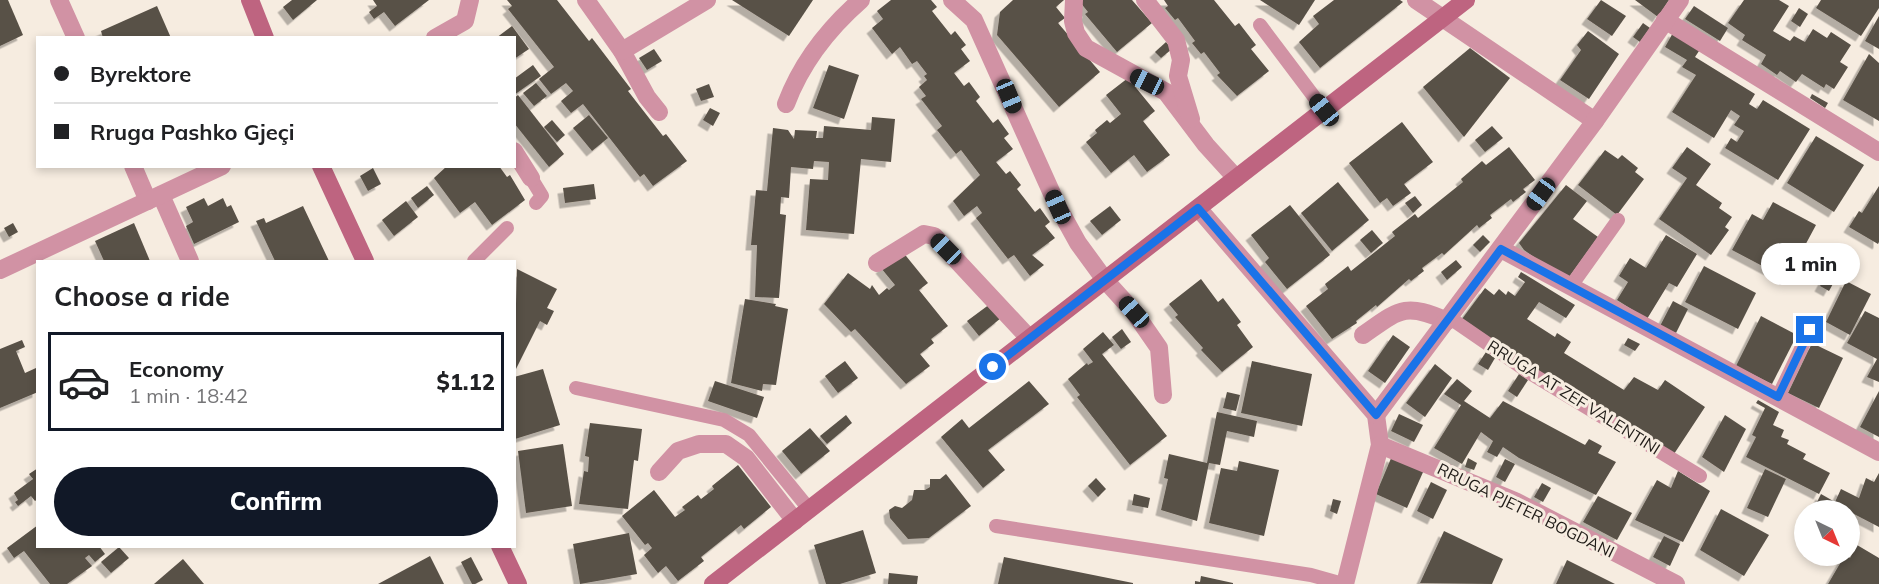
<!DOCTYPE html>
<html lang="en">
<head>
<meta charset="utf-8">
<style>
  body { margin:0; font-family:Mulish,sans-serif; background:#f6f6f6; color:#202124; height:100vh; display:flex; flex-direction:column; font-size:22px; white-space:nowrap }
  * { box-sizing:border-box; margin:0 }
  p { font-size:20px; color:#757577 }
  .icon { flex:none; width:33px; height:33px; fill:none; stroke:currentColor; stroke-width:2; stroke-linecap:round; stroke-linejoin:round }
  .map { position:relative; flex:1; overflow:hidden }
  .sheet { position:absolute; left:36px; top:260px; width:480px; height:288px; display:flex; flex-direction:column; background:#fff; border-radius:0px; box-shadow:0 3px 9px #0003 }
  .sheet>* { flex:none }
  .guide { position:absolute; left:36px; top:36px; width:480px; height:132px; border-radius:0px; box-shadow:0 3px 9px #0003; display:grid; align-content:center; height:132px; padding:0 18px; background:#fff }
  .needle { width:39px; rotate:137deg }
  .tools { position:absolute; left:1794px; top:500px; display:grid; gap:12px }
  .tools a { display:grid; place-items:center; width:66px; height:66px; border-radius:50%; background:#fff; box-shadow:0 3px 9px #0003; font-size:30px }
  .end { position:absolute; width:27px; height:27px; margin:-14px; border:8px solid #1a73e8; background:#fff; box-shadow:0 0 0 3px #fff }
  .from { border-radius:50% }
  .bubble { position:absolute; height:42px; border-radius:21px; background:#fff; box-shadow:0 3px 9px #0003; font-size:20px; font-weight:800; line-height:42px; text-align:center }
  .car { position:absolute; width:18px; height:36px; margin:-18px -9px; border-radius:8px; box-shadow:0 0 4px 2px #0007; background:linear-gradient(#222 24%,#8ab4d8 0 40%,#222 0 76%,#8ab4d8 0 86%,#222 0) }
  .guide b { display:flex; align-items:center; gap:21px; height:57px; font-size:22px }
  .guide b+b { border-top:2px solid #e0e0e0 }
  .guide i { width:15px; height:15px; background:#202124 }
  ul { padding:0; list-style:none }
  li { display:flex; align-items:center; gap:18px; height:99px; margin:0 12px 9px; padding:0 6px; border:3px solid transparent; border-radius:0px }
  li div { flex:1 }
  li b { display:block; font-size:22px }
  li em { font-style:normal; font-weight:800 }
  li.current { border-color:#111827 }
  li>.icon { width:54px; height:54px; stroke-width:1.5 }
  h2 { padding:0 18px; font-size:27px; line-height:72px }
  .primary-button { display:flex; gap:12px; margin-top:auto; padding:12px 18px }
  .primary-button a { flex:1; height:69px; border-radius:36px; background:#111827; color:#fff; font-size:24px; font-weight:800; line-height:69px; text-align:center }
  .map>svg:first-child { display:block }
  .building { fill:#595147; filter:url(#shadow) }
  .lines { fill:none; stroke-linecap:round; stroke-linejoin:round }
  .lane { stroke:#d192a4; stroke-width:14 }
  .street { stroke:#d192a4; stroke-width:18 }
  .secondary { stroke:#be6480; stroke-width:18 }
  .route { stroke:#1a73e8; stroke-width:8 }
  .labels { text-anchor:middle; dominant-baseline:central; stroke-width:6; stroke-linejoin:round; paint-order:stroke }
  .street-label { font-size:16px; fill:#1e1a16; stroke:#f6ece0 }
</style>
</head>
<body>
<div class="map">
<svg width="1879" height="584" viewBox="0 0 1879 584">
  <defs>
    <filter id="shadow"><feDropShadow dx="-5.5" dy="5.5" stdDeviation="0" flood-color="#0004"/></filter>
  </defs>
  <rect width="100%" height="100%" fill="#f6ece0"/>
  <g class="building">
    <path d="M0,0H8L23,35L0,46Z"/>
    <path d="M292,0H317L293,20L283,7Z"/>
    <path d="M373,0H429L395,26L384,12L374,19L369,12L377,6Z"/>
    <path d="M507,0H557L589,41L592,38L631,89L628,91L663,136L666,134L687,161L653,186L644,174L640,177L583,104L571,113L561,101L573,91L566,83L551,94L539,79L554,67L508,9L512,6Z"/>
    <path d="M732,0H813L789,36Z"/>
    <path d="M891,0H931L937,7L932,11L951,35L955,31L966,45L961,49L970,61L954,73L964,86L969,82L980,97L976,101L993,123L998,119L1009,134L1004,138L1013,149L996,162L1006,174L1010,171L1021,185L1017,189L1035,212L1040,208L1050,222L1045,226L1055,238L1032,255L1044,265L1030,276L1014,255L1008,259L976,218L982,213L977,206L964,216L953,201L980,175L961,150L956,154L937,130L942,126L921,99L926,96L919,87L927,80L924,76L927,74L917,61L912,64L900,47L892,54L872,28L883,19L877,11Z"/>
    <path d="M1013,0H1064L1056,7L1065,18L1058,23L1100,72L1059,107L997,35L1000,12Z"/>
    <path d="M1082,0H1132L1152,23L1117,52L1085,14L1088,12L1080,2Z"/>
    <path d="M1164,0H1214L1235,26L1239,23L1256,45L1251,49L1269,71L1237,96L1217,75L1220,73L1204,52L1201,54L1192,43L1195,41L1178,18L1175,20L1165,8L1168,6Z"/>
    <path d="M1260,0H1315L1299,25Z"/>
    <path d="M1334,0H1400L1403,2L1320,68L1299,42L1319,24L1313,16Z"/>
    <path d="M1601,0L1626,16L1612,36L1587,19Z"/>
    <path d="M1635,0H1669L1658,17Z"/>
    <path d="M1744,0H1779L1789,6L1773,31L1790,41L1794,36L1805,42L1813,29L1827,38L1831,32L1851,45L1840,62L1848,67L1834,89L1826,84L1824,88L1802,74L1796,82L1780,71L1777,75L1761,64L1766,55L1742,40L1745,35L1728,23Z"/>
    <path d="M1821,0H1879V8L1861,36L1816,8Z"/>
    <path d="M157,6L171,38H103L101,31Z"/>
    <path d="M1694,6L1728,28L1720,41L1685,19Z"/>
    <path d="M1799,8L1808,14L1800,27L1791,21Z"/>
    <path d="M1879,16V49L1865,41Z"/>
    <path d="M1643,23L1650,28L1640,42L1633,37Z"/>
    <path d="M512,26L529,49L514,59V38H496Z"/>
    <path d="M1588,31L1619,54L1589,99L1560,80L1581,50L1577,45Z"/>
    <path d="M1674,31L1701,48L1695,57L1755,94L1749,104L1757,109L1763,100L1810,129L1778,180L1725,148L1731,138L1737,142L1744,131L1734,125L1740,116L1731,110L1714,138L1672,112L1696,75L1682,67L1687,60L1665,47Z"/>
    <path d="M1166,42L1172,49L1161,58L1155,52Z"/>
    <path d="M1470,48L1510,78L1464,137L1423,87Z"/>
    <path d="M654,49L662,61L647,70L639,58Z"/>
    <path d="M1869,54L1879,63V121L1843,100Z"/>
    <path d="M533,65L541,76L514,95V79Z"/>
    <path d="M829,65L859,75L844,119L813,108Z"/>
    <path d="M1128,78L1155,111L1143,121L1170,155L1147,172L1134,155L1111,173L1086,142L1097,133L1095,130L1107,120L1110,123L1121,114L1106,95Z"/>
    <path d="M536,83L547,96L534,106L523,93Z"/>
    <path d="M709,84L714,97L701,101L696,89Z"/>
    <path d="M1812,94L1828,103L1825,108L1810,98Z"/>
    <path d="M518,95L564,154L549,167L514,123V98Z"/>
    <path d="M710,108L720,113L713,126L703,120Z"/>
    <path d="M589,115L608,138L592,151L573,128Z"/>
    <path d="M872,117L895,119L891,162L861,159L854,234L806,230L810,179L828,180L829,162L814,161L813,169L791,167L789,198L781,197L780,214L786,215L779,298L755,297L757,245H751L756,190L767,191L773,128L788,130L794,139L795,130L817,131L816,138H823L824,126L871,130Z"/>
    <path d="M552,120L565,135L557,142L544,127Z"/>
    <path d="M1402,122L1433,162L1404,184L1411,193L1393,206L1387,198L1380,203L1349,163Z"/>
    <path d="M1492,126L1503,138L1485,152L1475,140Z"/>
    <path d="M1816,136L1864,165L1834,212L1787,183Z"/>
    <path d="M1509,147L1535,180L1523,189L1526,192L1513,202L1511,199L1490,215L1492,218L1479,228L1477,225L1444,255L1442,253L1422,268L1424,271L1411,281L1409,279L1377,307L1376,305L1356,321L1357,323L1332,339L1306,306L1328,289L1325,284L1348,266L1351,271L1395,236L1392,232L1415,214L1418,218L1463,182L1461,179L1482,161L1486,165Z"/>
    <path d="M1687,147L1711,164L1696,185L1722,203L1719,208L1732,217L1725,227L1729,230L1711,255L1659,219L1687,178L1672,168Z"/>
    <path d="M1605,150L1618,159L1622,155L1638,168L1635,172L1644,179L1617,215L1578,185Z"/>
    <path d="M447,166H499L507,177L510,175L525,200L492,225L475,202L460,213L434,178Z"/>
    <path d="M373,168L381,184L368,191L360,176Z"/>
    <path d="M1338,182L1369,220L1332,251L1301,213Z"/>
    <path d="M594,184L596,199L565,203L563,188Z"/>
    <path d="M1566,185L1587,201L1573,219L1598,237L1567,280L1524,250L1519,243Z"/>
    <path d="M427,186L434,195L418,208L411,198Z"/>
    <path d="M1879,186V242L1878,244L1849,227L1859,211L1862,213Z"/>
    <path d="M1415,196L1422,205L1413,213L1405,203Z"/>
    <path d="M204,198L208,206L223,198L227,207L231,205L239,222L194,244L186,226L193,222L186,207Z"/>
    <path d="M406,201L418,217L394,236L382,220Z"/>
    <path d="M1773,202L1816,225L1787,279L1732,250L1752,214L1763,220Z"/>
    <path d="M1290,205L1330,255L1287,289L1265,262L1269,258L1251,235Z"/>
    <path d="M303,206L329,261H275L256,221L264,218L266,223Z"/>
    <path d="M1110,206L1121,220L1102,235L1090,221Z"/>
    <path d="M13,223L18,232L9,237L4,228Z"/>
    <path d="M134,223L150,261H104L95,241Z"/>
    <path d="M1372,230L1383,243L1371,253L1360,240Z"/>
    <path d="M1483,235L1490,242L1480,252L1473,245Z"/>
    <path d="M1666,235L1697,254L1677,287L1669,283L1647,319L1617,300L1628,282L1619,276L1630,258L1646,268Z"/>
    <path d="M902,251L928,283L919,290L948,326L931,339L934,343L920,354L930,366L906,384L855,329L851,332L824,304L848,273L870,289L872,285L879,295L887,288L889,290L895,285L881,268Z"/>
    <path d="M1456,260L1462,267L1447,280L1441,272Z"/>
    <path d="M1704,266L1756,293L1738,329L1685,302Z"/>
    <path d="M517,269L557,289L547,308L554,311L547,325L540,321L514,373Z"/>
    <path d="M1521,272L1575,305L1566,318L1539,302L1527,319L1555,337L1557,333L1571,342L1564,353L1624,390L1634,377L1658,390L1665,380L1705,407L1674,454L1548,377L1462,319L1485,288L1494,295L1499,289L1506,295L1508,291L1515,296L1525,282L1518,277Z"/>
    <path d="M1825,277L1834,282L1829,291L1820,286Z"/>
    <path d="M1201,279L1218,302L1223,298L1241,322L1237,325L1253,347L1222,372L1201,350L1203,348L1175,317L1178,315L1169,304Z"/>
    <path d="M1846,281L1871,294L1850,335L1826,322Z"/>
    <path d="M745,299L776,304L775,306L788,309L776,385L763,384L762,391L731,383Z"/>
    <path d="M1673,301L1688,309L1676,333L1660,326Z"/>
    <path d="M990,304L1001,318L979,336L967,321Z"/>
    <path d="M1865,311L1879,318V382L1867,377L1877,359L1847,343Z"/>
    <path d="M1761,316L1797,335L1772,384L1736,366Z"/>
    <path d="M1122,329L1131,342L1121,349L1112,337Z"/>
    <path d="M1103,332L1114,345L1102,354L1167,436L1130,465L1077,397L1080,395L1068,379L1087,363L1088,365L1093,362L1083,349Z"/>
    <path d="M1393,335L1410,347L1385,383L1368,371Z"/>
    <path d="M1628,338L1640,344L1635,351L1624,345Z"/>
    <path d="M22,340L25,347L16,351L25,373L36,368L38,392L0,408V349Z"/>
    <path d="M1812,343L1843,358L1819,408L1788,393Z"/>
    <path d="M1486,352L1495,358L1488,370L1478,364Z"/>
    <path d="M845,361L858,378L838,393L825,376Z"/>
    <path d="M1252,361L1312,374L1302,426L1241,413Z"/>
    <path d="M1435,364L1452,378L1425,417L1406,403Z"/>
    <path d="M543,369L560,425L515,439L514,377Z"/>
    <path d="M1519,374L1528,380L1517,397L1508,391Z"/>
    <path d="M1457,379L1472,391L1464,401L1490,418L1503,401L1585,445L1589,439L1602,446L1598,453L1616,462L1596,495L1519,458L1503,447L1497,457L1487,452L1493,441L1481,432L1462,464L1434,448L1461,405L1444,394Z"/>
    <path d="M715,381L764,397L757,418L708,401Z"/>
    <path d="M1029,381L1049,404L988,450L1005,470L983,488L941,437L962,419L969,428Z"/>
    <path d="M1879,391V437L1860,427Z"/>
    <path d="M1227,392L1240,395L1236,411L1223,408Z"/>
    <path d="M1758,400L1779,412L1773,425L1784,430L1781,437L1789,440L1787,444L1806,454L1803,459L1830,473L1819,494L1746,457L1756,437L1752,435L1765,408L1756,403Z"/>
    <path d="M1217,412L1257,421L1254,437L1227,431L1220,465L1209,463L1197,521L1161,510L1168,479L1164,478L1169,454L1207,463Z"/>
    <path d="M1399,414L1423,425L1414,442L1391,431Z"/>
    <path d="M846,415L852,423L827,444L820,436Z"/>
    <path d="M1725,415L1746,429L1724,472L1702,457Z"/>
    <path d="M590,423L642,429L638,461L634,460L628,509L579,504L584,471L588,472L589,457L585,456Z"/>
    <path d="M810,428L830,451L801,474L782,451Z"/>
    <path d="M563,444L572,506L526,513L518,451Z"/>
    <path d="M1392,456L1424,470L1407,508L1376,494Z"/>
    <path d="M1468,458L1477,463L1474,470L1465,467Z"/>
    <path d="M1505,459L1515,464L1505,482L1496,477Z"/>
    <path d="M1239,461L1279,470L1264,536L1209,523L1221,468L1237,471Z"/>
    <path d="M738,465L771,507L744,529L741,525L701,557L704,561L678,581L666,566L658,573L644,555L652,548L648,543L645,545L622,516L654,490L675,517L685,510L682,507L698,495L701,499L714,489L712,486Z"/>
    <path d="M38,468V499L35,501L31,496L18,506L15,502L18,500L14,493L33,479L29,474Z"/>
    <path d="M1765,469L1786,479L1768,517L1747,508Z"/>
    <path d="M1678,471L1710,491L1683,542L1635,520L1657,480L1671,488Z"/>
    <path d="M1879,473V527L1852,513L1850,517V510H1813L1821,494L1835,502L1841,489L1859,498L1866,478L1874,482Z"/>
    <path d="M946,474L971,506L929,538L908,539L890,518L889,510L895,506L902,508L912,500L914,490H925L930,487V479H940Z"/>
    <path d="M1096,478L1106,489L1098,497L1088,486Z"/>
    <path d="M1431,482L1447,490L1433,519L1417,511Z"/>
    <path d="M1542,483L1551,488L1543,502L1534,497Z"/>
    <path d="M1134,494L1150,498L1148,508L1132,505Z"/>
    <path d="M1598,496L1632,513L1617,540L1583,522Z"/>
    <path d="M1333,499L1341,501L1337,514L1330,511Z"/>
    <path d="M1721,509L1769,535L1744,576L1700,550Z"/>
    <path d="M38,525V546H99L105,554L95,562L89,555L85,558L92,566L67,584H50L24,551L14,558L7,548Z"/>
    <path d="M863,530L876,573L840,584H826L814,545Z"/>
    <path d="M1444,531L1503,559L1492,584L1420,583Z"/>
    <path d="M629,533L637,574L580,584L573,544Z"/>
    <path d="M1664,536L1680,544L1670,566L1653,557Z"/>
    <path d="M1857,545L1879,558V584H1828L1845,555L1850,558Z"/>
    <path d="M119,547L129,558L111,573L101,562Z"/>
    <path d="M430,556L444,584H378Z"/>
    <path d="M471,557L483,580L475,584H472L461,562Z"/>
    <path d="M1004,557L1133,583V584H998Z"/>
    <path d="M183,559L204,584H154Z"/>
    <path d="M1567,560L1615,584H1556Z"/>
    <path d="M889,573L918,576L917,584H888Z"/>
    <path d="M1201,576L1233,583V584H1195V581L1200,582Z"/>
  </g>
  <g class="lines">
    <g class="lane">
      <path d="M1260,25L1324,110"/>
      <path d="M531,178L542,196L536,203"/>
      <path d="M474,261L507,228"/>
      <path d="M1571,286L1618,220"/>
      <path d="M1450,318L1530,373L1700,476"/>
      <path d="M576,388L724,420L749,435L809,509"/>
      <path d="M1778,397L1810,330"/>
      <path d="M996,526L1311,575L1343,584"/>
    </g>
    <g class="street">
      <path d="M59,0L76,38"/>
      <path d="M586,0L622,51L647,97L659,112"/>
      <path d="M952,0L974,20L1058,207L1078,243L1105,280L1134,312L1159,348L1163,395"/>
      <path d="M1074,0L1073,21L1076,33L1086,48L1166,92L1206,145L1236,178"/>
      <path d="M1145,0L1176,40L1181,60L1178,76L1191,119"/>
      <path d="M1416,0L1595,121"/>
      <path d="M1665,20L1879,152"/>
      <path d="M435,38L465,21L470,0"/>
      <path d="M622,51L707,0"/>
      <path d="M786,104C801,64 829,28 861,0"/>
      <path d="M514,151L531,178"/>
      <path d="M133,166L148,201"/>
      <path d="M161,195L190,261"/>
      <path d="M1198,208L1376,415L1380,445L1345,584"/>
      <path d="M1501,249L1879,452"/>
      <path d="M877,263L924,234L934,236L1029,338"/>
      <path d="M0,270L222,166"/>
      <path d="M1363,335C1399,310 1404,302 1447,321"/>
      <path d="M1376,415L1595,121L1680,0"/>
      <path d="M1380,445L1515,501L1676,584"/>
      <path d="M659,472L678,451L699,444H726L746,458L795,521"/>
    </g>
    <g class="secondary">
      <path d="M250,0L265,38"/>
      <path d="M321,166L365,261"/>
      <path d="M500,546L518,584"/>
      <path d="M713,584L1466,0"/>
    </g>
  </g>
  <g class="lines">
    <path class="route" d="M993,367L1198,208L1376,415L1501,249L1778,397L1810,330"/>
  </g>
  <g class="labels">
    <g class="street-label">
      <text transform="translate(1574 397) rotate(32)">RRUGA AT ZEF VALENTINI</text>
      <text transform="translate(1526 510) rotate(26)">RRUGA PJETER BOGDANI</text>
    </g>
  </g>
</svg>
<div class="tools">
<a><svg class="needle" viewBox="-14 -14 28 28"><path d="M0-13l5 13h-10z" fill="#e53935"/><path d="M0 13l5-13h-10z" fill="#757577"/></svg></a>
</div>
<i class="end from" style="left:993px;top:367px"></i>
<i class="end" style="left:1810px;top:330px"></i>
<div class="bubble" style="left:1761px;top:243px;width:99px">1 min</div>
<i class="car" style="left:1147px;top:82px;rotate:296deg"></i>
<i class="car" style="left:1009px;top:96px;rotate:157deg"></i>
<i class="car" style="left:1324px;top:110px;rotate:321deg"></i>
<i class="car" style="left:1541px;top:194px;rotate:216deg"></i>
<i class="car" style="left:1058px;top:207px;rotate:336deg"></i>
<i class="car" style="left:946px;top:249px;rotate:315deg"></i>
<i class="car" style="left:1134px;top:312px;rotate:318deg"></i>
<div class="guide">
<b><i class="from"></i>Byrektore</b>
<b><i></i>Rruga Pashko Gjeçi</b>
</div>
<section class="sheet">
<h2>Choose a ride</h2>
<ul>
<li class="current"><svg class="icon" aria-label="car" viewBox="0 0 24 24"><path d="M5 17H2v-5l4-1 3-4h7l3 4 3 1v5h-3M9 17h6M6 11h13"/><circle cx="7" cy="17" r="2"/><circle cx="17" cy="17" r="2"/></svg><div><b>Economy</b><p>1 min · 18:42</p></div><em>$1.12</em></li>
</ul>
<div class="primary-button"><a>Confirm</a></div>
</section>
</div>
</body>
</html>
